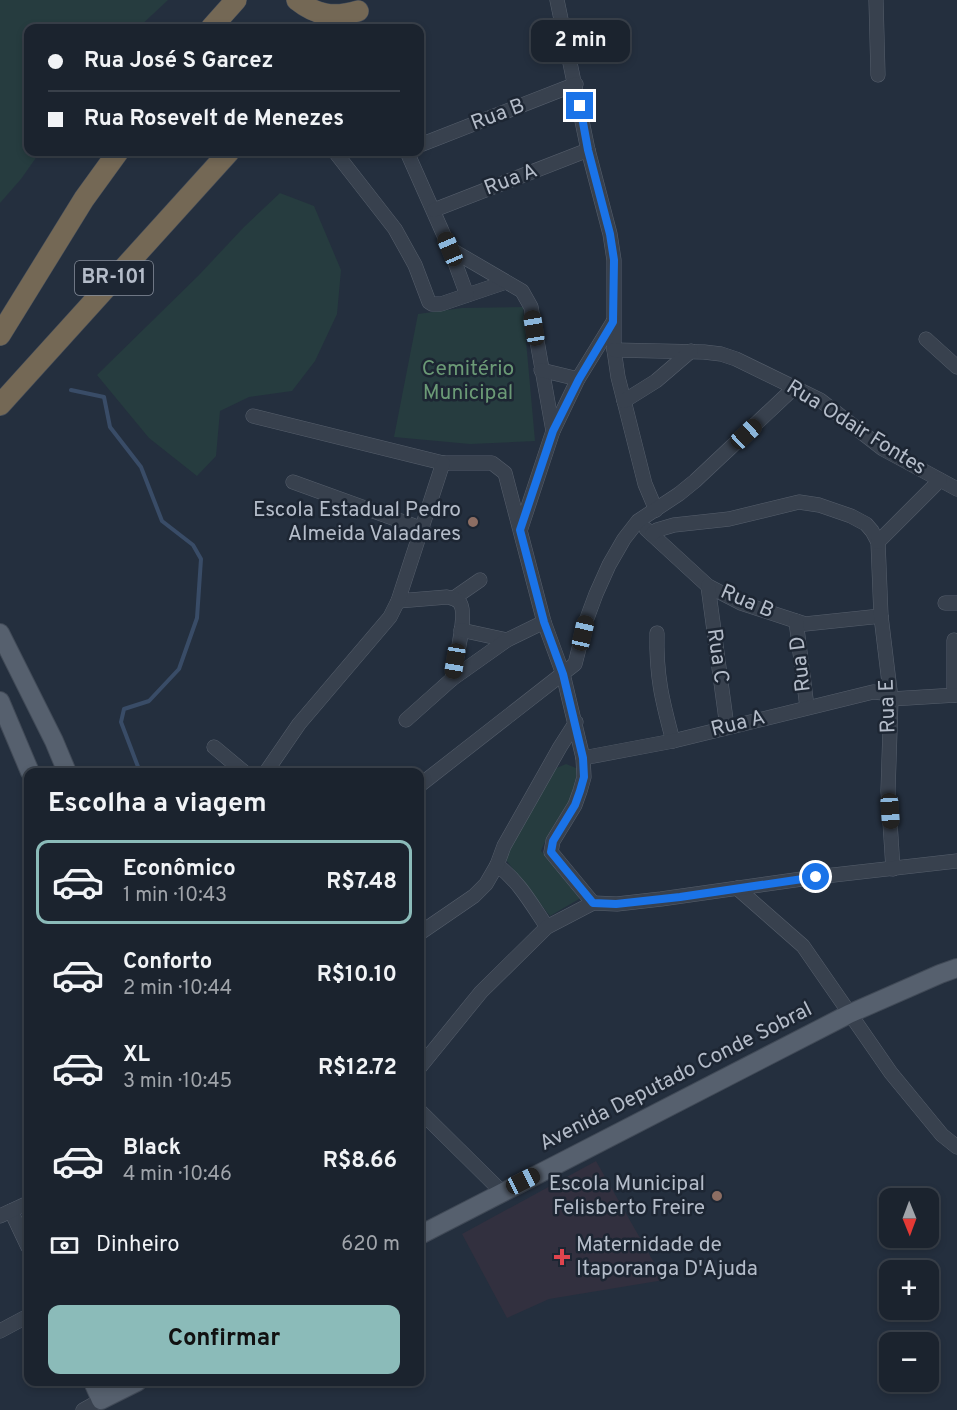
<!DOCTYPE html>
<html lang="pt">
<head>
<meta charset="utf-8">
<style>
  body { margin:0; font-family:Overpass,sans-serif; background:#242b36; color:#f1f3f6; height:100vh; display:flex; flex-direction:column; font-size:22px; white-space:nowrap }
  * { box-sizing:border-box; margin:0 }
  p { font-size:20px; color:#a0a4aa }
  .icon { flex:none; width:33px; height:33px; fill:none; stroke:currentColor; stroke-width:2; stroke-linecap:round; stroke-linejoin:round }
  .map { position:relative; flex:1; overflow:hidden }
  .side { position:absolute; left:24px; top:768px; width:400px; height:618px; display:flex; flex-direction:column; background:#1b232e; border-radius:12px; box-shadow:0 3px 9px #0003,0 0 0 2px #39404a }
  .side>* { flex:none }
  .banner { position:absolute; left:24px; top:24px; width:400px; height:132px; border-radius:12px; box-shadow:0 3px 9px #0003,0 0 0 2px #39404a; display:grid; align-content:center; height:132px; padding:0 24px; background:#1b232e }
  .needle { width:39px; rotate:179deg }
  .fabs { position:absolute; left:879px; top:1188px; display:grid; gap:12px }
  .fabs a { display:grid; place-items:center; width:60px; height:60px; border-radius:12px; background:#1b232e; box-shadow:0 3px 9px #0003,0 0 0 2px #39404a; font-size:30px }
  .end { position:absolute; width:27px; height:27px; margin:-14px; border:8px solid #1a73e8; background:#fff; box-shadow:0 0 0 3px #fff }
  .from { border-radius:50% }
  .bubble { position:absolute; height:42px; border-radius:12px; background:#1b232e; box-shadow:0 3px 9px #0003,0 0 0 2px #39404a; font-size:20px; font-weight:700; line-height:42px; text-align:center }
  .car { position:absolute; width:18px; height:36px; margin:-18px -9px; border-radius:8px; box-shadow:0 0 4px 2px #0007; background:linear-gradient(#222 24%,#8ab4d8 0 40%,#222 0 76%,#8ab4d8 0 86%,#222 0) }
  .banner b { display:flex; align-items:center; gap:21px; height:57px; font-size:22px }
  .banner b+b { border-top:2px solid #39404a }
  .banner i { width:15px; height:15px; background:#f1f3f6 }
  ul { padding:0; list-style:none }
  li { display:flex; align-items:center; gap:18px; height:84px; margin:0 12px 9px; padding:0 12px; border:3px solid transparent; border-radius:12px }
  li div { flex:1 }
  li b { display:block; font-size:22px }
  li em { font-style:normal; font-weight:700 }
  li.active { border-color:#8bbbb9 }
  li>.icon { width:54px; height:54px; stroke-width:1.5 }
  h2 { padding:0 24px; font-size:27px; line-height:72px }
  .pay { display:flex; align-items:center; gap:15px; height:66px; padding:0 24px; font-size:22px }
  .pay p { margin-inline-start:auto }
  .button { display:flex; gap:12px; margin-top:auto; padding:12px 24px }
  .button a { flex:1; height:69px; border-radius:12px; background:#8bbbb9; color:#111; font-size:24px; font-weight:700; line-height:69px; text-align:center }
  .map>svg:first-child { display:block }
  .medical { fill:#32303f }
  .green { fill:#263c3f }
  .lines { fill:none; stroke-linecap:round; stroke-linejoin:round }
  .stream { stroke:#394c67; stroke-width:4 }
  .minor-casing { stroke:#565f6c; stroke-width:15 }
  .major-casing { stroke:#414a57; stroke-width:20 }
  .highway-casing { stroke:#434c59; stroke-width:22 }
  .minor { stroke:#38414e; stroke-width:14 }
  .major { stroke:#56606e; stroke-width:18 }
  .highway { stroke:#746855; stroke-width:21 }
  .route { stroke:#1a73e8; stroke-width:8 }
  .education-dot { fill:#8d6e63; stroke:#1d2633; stroke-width:2 }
  .health-dot { fill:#e0444e; stroke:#1d2633; stroke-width:2 }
  .labels { text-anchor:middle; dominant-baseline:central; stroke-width:5; stroke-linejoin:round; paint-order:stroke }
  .shield { fill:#1d2633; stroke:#878f9c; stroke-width:1.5 }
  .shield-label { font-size:20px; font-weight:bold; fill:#b4bcc9 }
  .street-label { font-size:21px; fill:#b4bcc9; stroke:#1d2633 }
  .park-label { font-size:21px; fill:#6b9a76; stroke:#1d2633 }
  .poi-label { font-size:21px; fill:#b4bcc9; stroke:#1d2633; text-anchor:end }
</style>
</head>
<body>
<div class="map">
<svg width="957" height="1410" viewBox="0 0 957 1410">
  <rect width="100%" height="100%" fill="#242f3e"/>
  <path class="medical" d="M596,1161L664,1280L549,1299L507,1318L462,1234Z"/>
  <g class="green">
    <path d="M0,0H168L138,28H28V152H40L21,179L0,203Z"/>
    <path d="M280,193L314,206L341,270L337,314L315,361L292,391L249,397L220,411L216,456L197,476L149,438L97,375L199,275L244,227Z"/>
    <path d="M523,307L535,441L470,444L394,437L418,314L462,308Z"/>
    <path d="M566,764L576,768C581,799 551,824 541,851L580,894L579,899L550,916L506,860L504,853L554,769Z"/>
  </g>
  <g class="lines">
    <path class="stream" d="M71,390L104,397L110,427L141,467L162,521L193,545L201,559L197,618L179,669L149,701L124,709L121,722L140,772"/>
    <defs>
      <g id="minor">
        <path d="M557,0L588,150L610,234L614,260V350L618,377L645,484L656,510"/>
        <path d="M876,0L878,75"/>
        <path d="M420,145L576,84"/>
        <path d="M335,152L395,229L415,265L429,302L432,304H441L506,282"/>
        <path d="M407,152L450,249L522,291L531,307L553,431"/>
        <path d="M434,210L588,150"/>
        <path d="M450,249L467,295"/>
        <path d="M926,339L957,367"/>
        <path d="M614,350L704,352L721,354L736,359L820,400L883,449L957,489"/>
        <path d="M541,370L578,379"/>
        <path d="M624,401L656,381L691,351"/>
        <path d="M253,416L443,463H492L505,473L544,622L563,674L583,758L584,777L580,791L575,805L553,841L551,852L593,903"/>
        <path d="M293,482L423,529"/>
        <path d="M521,528L553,431L578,379L613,322"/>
        <path d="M646,529L708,586L741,603L805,624L881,616"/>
        <path d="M652,534L657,530L674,525L729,519L799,502L819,505L851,516L866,524L872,531L878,542L881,616L891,699L888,791L893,869"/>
        <path d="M878,542L940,480"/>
        <path d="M708,586L727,727"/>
        <path d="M454,598L480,580"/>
        <path d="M398,601L447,597C452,598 456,598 460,603C468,615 455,663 452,679"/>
        <path d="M945,603H957"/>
        <path d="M796,621L807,707"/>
        <path d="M461,630L507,640"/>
        <path d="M657,633C656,676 662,700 673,741"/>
        <path d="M954,695V640"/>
        <path d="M406,720L452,679L507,640L544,622"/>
        <path d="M214,747L244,772"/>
        <path d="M583,758L673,741L873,692L884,693L891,699L957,695"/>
        <path d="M266,772L299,724L390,617L398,601L443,463"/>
        <path d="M420,785L575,664L586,621L596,594L609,565L624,539L638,521L679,494L695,481L795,387"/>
        <path d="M497,865C519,881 532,905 547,927"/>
        <path d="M737,888L803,946L891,1073L942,1135L957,1147"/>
        <path d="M420,933L474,896L486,884L497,865L504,846L560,747L576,722"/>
        <path d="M420,1067L481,992L547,927L593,903L617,904L661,899L816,877L957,861"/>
        <path d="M420,1111L502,1192"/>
        <path d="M11,1211L28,1247"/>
        <path d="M0,1216L28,1203"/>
        <path d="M0,1331L28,1316"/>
        <path d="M83,1410L101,1400"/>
      </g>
      <g id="major">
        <path d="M0,633L54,741L67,772"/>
        <path d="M0,701L30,772"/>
        <path d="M420,1235L849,1014L940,974L957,968"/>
        <path d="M93,1382L101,1400L137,1382"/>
      </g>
      <g id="highway">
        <path d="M297,0C317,16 334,18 358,11"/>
        <path d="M211,28L236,0"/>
        <path d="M0,335L84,199L118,152"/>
        <path d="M0,405L229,152"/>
      </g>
    </defs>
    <use href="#minor" class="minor-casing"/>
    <use href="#major" class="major-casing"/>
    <use href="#highway" class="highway-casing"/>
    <use href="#minor" class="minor"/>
    <use href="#major" class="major"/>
    <use href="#highway" class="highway"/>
  </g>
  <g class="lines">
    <path class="route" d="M580,106L588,150L610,234L614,260L613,322L579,379L553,431L520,530L544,622L563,674L583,758L584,777L580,791L575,805L553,841L551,852L593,903L616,904L680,897L816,877"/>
  </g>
  <g class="education-dot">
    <circle cx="473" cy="522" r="6"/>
    <circle cx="717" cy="1196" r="6"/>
  </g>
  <path class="health-dot" d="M559 1248h6v6h6v6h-6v6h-6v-6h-6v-6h6z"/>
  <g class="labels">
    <rect class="shield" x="75" y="261" width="78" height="34" rx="4.5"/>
    <g class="shield-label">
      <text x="114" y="278">BR-101</text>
    </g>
    <g class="street-label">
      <text transform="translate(498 115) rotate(-21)">Rua B</text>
      <text transform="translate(511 180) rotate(-21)">Rua A</text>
      <text transform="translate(856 428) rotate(32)">Rua Odair Fontes</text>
      <text transform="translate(747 602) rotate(23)">Rua B</text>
      <text transform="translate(717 656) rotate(82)">Rua C</text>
      <text transform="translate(801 664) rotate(-97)">Rua D</text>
      <text transform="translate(888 706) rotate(-92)">Rua E</text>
      <text transform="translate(738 724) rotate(-14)">Rua A</text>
      <text transform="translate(676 1077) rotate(-27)">Avenida Deputado Conde Sobral</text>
    </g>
    <g class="park-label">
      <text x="468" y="369">Cemitério<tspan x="468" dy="24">Municipal</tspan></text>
    </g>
    <g class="poi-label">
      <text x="461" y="510">Escola Estadual Pedro<tspan x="461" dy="24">Almeida Valadares</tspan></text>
      <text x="705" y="1184">Escola Municipal<tspan x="705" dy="24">Felisberto Freire</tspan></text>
      <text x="576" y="1245" text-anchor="start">Maternidade de<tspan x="576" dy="24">Itaporanga D'Ajuda</tspan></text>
    </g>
  </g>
</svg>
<div class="fabs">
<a><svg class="needle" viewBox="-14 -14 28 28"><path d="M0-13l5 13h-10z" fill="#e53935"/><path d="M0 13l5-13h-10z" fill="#a0a4aa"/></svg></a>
<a>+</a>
<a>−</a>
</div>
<i class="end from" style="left:816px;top:877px"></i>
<i class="end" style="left:580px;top:106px"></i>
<div class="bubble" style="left:531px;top:20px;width:99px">2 min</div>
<i class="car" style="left:450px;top:249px;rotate:337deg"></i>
<i class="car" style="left:534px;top:328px;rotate:351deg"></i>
<i class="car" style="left:746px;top:434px;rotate:47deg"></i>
<i class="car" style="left:583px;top:633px;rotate:13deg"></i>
<i class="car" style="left:455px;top:661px;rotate:189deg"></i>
<i class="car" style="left:890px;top:811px;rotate:176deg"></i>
<i class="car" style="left:523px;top:1181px;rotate:63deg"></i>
<div class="banner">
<b><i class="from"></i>Rua José S Garcez</b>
<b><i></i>Rua Rosevelt de Menezes</b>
</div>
<section class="side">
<h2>Escolha a viagem</h2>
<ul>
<li class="active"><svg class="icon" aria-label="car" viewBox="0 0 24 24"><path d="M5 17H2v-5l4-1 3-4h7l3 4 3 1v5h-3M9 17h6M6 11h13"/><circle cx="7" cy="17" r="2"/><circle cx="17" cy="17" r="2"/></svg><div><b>Econômico</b><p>1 min · 10:43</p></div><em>R$7.48</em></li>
<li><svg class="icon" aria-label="car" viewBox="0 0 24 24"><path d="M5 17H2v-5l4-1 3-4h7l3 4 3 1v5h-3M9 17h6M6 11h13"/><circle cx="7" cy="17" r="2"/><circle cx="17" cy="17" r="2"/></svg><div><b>Conforto</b><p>2 min · 10:44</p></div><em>R$10.10</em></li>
<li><svg class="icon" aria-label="car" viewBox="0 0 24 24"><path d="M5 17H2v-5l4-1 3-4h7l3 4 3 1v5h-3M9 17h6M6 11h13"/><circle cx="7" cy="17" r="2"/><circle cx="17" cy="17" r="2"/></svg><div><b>XL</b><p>3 min · 10:45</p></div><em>R$12.72</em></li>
<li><svg class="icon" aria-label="car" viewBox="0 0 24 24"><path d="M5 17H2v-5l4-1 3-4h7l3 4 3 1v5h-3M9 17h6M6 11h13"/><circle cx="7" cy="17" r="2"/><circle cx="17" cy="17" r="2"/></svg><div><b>Black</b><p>4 min · 10:46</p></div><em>R$8.66</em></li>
</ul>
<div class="pay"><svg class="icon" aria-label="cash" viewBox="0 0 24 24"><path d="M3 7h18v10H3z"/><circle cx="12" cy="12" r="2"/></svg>Dinheiro<p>620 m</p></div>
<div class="button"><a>Confirmar</a></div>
</section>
</div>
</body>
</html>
